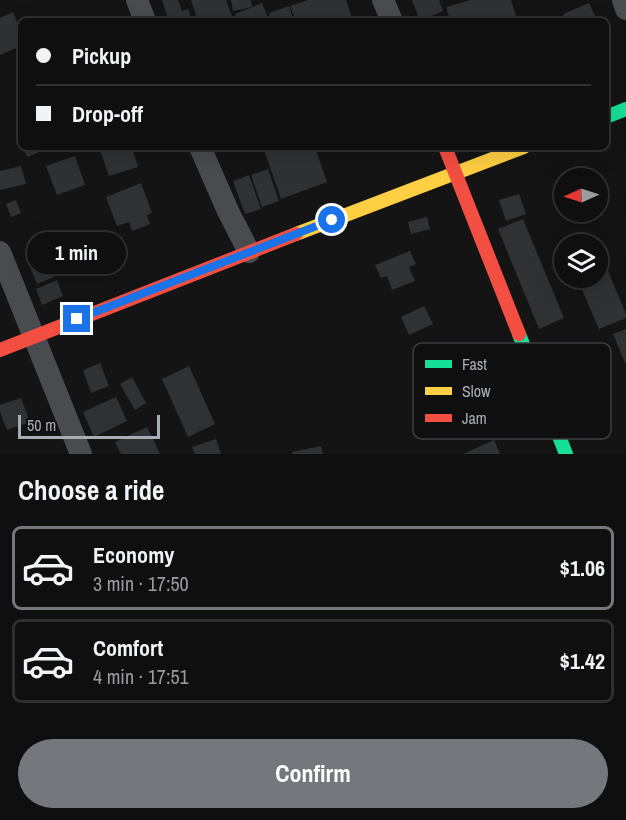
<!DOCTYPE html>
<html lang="en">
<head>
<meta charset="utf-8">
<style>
  body { margin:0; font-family:"Archivo Narrow",sans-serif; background:#1d1d1e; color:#f1f3f6; height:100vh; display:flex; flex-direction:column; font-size:22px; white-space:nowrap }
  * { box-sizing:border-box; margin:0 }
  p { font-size:20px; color:#9b9c9f }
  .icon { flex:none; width:33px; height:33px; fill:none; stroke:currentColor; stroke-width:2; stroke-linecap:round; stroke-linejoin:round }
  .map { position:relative; height:454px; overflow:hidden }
  .details { display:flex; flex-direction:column; background:#0f0f10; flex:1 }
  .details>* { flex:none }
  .top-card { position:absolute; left:18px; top:18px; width:591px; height:132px; border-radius:9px; box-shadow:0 6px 24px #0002,0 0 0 2px #2f2f30; display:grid; align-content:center; height:132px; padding:0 18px; background:#0f0f10 }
  .needle { width:39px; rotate:267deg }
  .buttons { position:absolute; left:554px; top:168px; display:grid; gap:12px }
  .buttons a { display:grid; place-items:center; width:54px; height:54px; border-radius:50%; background:#0f0f10; box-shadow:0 6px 24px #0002,0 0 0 2px #2f2f30; font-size:30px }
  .scale { position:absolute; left:18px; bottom:15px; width:142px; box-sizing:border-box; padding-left:6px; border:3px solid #a7adb4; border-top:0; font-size:16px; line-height:21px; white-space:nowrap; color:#a7adb4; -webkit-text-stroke:4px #0f0f10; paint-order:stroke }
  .end { position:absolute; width:27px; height:27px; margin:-14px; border:8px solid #1a73e8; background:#fff; box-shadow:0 0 0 3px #fff }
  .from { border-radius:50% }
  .bubble { position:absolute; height:42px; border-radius:21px; background:#0f0f10; box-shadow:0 6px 24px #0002,0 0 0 2px #2f2f30; font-size:20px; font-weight:700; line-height:42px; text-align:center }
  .top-card b { display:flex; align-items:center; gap:21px; height:57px; font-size:22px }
  .top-card b+b { border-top:2px solid #2f2f30 }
  .top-card i { width:15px; height:15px; background:#f1f3f6 }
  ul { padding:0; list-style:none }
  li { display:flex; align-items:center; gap:18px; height:84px; margin:0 12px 9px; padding:0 6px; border:3px solid #2f2f30; border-radius:9px }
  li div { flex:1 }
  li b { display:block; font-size:22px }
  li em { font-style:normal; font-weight:700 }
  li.on { border-color:#74777c }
  li>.icon { width:54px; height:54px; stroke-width:1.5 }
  h2 { padding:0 18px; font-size:27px; line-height:72px }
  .primary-button { display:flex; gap:12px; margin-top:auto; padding:12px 18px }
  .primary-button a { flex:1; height:69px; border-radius:36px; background:#74777c; color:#fff; font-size:24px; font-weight:700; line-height:69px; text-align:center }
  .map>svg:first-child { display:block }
  .building { fill:#303132 }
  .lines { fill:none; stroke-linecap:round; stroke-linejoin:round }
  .street { stroke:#4a4b4e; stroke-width:22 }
  .fast { stroke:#16e098; stroke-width:14 }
  .slow { stroke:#ffcf43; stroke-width:14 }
  .jam { stroke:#f24e42; stroke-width:14 }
  .route { stroke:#1a73e8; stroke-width:8 }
  .key { fill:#0f0f10; stroke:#3d3e41; stroke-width:1.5 }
  .key-label { font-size:16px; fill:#a7adb4 }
</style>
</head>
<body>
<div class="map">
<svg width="626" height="454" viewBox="0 0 626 454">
  <rect width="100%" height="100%" fill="#141415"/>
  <g class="building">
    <path d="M162,0H178L182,11L188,9L192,21H169Z"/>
    <path d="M191,0H226L234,21H198Z"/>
    <path d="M231,0H251L252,7L233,11Z"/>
    <path d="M308,0H346L353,21H296L290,6Z"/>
    <path d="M412,0H439L443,11L420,21Z"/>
    <path d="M471,0H511L517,20L450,21L446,7Z"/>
    <path d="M262,3L269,21H238L235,14Z"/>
    <path d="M589,3L597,20L566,21L563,14Z"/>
    <path d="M289,6L294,21H271L269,13Z"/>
    <path d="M13,12L21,32V46L0,55V18Z"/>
    <path d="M23,147H52L27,157Z"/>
    <path d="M99,147H132L138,167L109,176Z"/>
    <path d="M263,147H315L327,182L281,199Z"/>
    <path d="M75,156L85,185L57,195L46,166Z"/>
    <path d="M21,166L26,184L0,190V171Z"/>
    <path d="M268,169L279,201L262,207L251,175Z"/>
    <path d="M249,175L261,209L245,214L233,181Z"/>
    <path d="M141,183L152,213L147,215L150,224L132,231L129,222L117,226L106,197Z"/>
    <path d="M519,194L526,214L506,221L499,200Z"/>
    <path d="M16,200L21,213L11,217L6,204Z"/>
    <path d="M427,217L430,229L411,234L408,222Z"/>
    <path d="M523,219L564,318L539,329L498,229Z"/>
    <path d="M108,238L117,256L101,264L93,245Z"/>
    <path d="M597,245L626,314V318L599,329L577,278H597Z"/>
    <path d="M410,251L416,264L409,267L415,281L392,290L387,276L381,278L375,265Z"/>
    <path d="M53,255L61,274L37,284L29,265Z"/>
    <path d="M57,280L63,296L42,305L36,289Z"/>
    <path d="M424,306L433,324L409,335L401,317Z"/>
    <path d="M626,329V365L613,334Z"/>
    <path d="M100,363L109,386L91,393L83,370Z"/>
    <path d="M189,366L215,424L188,437L162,379Z"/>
    <path d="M132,377L146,403L135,410L120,384Z"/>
    <path d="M116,397L127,421L94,437L83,412Z"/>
    <path d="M21,398L30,422L7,430L0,412V405Z"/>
    <path d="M147,427L160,454H121L115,442Z"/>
    <path d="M216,439L221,454H195L192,447Z"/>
    <path d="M494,440L500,454H463Z"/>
    <path d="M321,446L323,454H292V452Z"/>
  </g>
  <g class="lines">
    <g class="street">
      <path d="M137,0L145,21"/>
      <path d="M383,0L392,21"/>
      <path d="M623,0L626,9"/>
      <path d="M200,147L228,211L249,252"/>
      <path d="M0,252L81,454"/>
    </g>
    <g class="fast">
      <path d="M606,117L626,109"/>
      <path d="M519,334L566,454"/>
    </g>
    <path class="slow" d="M296,234L524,147"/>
    <g class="jam">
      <path d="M445,147L519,334"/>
      <path d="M0,350L296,234"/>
    </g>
  </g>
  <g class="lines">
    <path class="route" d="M77,319L332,220"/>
  </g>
  <rect x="413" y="343" width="198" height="96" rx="9" class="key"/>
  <rect x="425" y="360" width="27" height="8" fill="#16e098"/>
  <rect x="425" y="387" width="27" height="8" fill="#ffcf43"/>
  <rect x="425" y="414" width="27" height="8" fill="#f24e42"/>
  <g class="key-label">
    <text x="462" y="370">Fast</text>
    <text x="462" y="397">Slow</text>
    <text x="462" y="424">Jam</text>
  </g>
</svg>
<div class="buttons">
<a><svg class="needle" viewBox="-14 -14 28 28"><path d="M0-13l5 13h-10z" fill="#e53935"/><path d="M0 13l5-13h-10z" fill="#9b9c9f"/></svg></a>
<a><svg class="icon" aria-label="layers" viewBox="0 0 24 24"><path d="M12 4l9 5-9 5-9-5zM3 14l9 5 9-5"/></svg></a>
</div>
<div class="scale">50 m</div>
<i class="end from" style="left:332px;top:220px"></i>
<i class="end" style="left:77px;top:319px"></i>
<div class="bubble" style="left:27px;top:232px;width:99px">1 min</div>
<div class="top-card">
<b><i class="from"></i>Pickup</b>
<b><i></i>Drop-off</b>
</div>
</div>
<section class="details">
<h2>Choose a ride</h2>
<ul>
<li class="on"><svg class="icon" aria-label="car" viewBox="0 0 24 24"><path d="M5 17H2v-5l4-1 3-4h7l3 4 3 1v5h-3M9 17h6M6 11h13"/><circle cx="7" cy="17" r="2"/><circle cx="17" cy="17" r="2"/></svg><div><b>Economy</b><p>3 min · 17:50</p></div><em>$1.06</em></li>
<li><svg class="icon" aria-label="car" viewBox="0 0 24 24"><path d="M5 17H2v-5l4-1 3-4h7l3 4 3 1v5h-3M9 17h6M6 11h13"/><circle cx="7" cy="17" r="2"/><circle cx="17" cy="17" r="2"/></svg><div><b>Comfort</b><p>4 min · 17:51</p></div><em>$1.42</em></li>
</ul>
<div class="primary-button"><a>Confirm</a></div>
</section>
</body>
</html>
